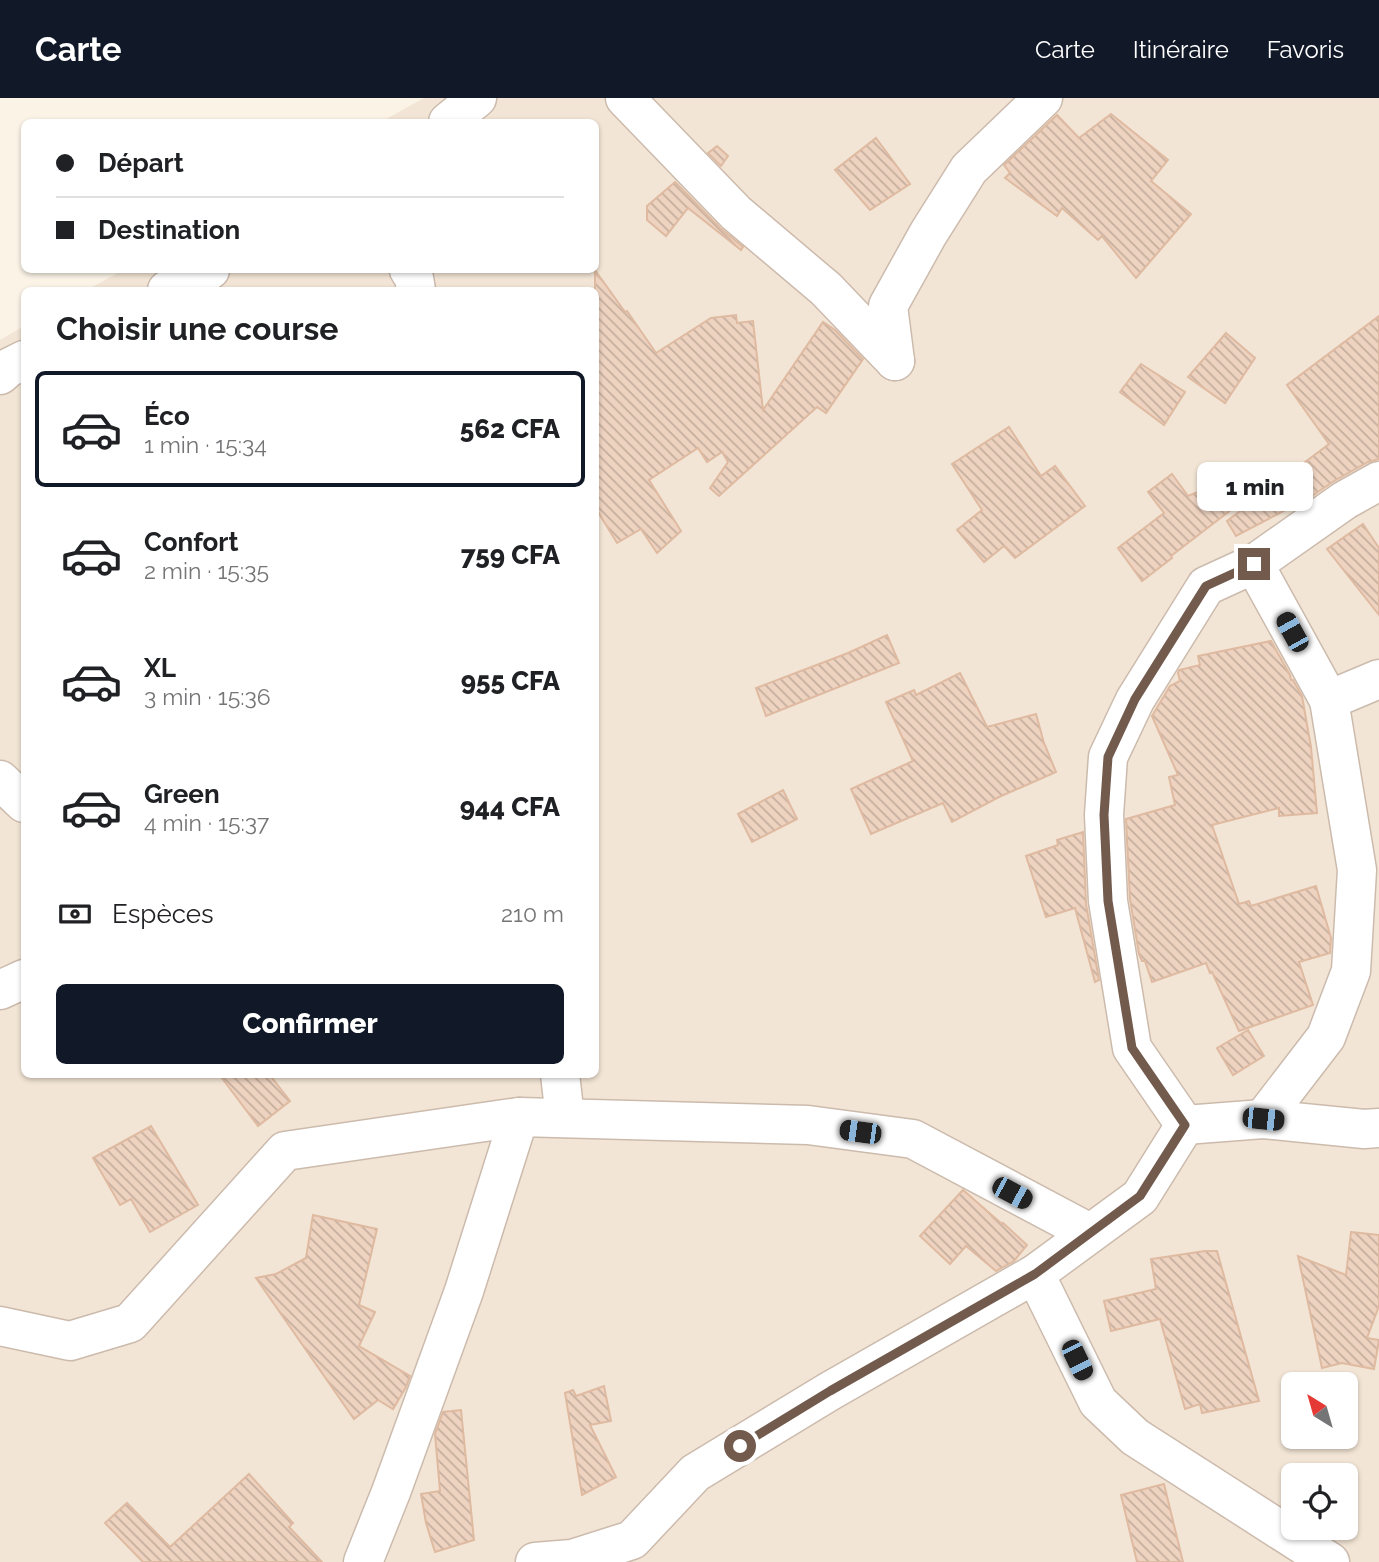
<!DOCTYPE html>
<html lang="fr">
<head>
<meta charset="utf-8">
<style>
  body { margin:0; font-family:Raleway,sans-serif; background:#f6f6f6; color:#202124; height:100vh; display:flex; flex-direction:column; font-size:26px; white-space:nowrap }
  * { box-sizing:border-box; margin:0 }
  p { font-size:23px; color:#757577 }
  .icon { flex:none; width:38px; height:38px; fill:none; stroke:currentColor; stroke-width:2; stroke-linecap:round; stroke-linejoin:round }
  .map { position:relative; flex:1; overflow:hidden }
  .drawer { position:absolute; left:21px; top:189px; width:578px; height:791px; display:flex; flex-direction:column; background:#fff; border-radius:10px; box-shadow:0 2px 5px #0004 }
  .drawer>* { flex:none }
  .banner { position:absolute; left:21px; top:21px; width:578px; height:154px; border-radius:10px; box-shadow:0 2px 5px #0004; display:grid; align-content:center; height:154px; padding:0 35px; background:#fff }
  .needle { width:46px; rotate:323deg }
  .buttons { position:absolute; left:1281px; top:1274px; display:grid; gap:14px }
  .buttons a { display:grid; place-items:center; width:77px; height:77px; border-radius:10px; background:#fff; box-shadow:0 2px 5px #0004; font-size:35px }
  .end { position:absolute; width:32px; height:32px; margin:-16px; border:9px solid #725a4d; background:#fff; box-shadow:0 0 0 4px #fff }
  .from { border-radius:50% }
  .bubble { position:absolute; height:49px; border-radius:10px; background:#fff; box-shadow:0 2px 5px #0004; font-size:23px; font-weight:800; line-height:49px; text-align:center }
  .car { position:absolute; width:21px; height:42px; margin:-21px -10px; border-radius:9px; box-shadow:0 0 5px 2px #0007; background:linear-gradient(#222 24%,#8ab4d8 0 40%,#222 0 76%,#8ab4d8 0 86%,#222 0) }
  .banner b { display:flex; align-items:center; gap:24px; height:66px; font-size:26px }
  .banner b+b { border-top:2px solid #e0e0e0 }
  .banner i { width:18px; height:18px; background:#202124 }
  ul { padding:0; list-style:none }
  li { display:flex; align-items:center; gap:21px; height:116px; margin:0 14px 10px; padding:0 21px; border:4px solid transparent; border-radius:10px }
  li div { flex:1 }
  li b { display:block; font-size:26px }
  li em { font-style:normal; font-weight:800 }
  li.selected { border-color:#111827 }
  li>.icon { width:63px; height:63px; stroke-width:1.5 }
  h2 { padding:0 35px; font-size:32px; line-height:84px }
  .pay { display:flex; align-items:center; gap:18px; height:77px; padding:0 35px; font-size:26px }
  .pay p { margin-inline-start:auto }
  .primary-button { display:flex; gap:14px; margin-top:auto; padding:14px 35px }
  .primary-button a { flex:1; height:80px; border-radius:10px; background:#111827; color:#fff; font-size:28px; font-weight:800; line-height:80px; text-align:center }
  header { display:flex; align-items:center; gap:42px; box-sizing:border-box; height:98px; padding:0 35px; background:#111827; color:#fff }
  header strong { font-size:33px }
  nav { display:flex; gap:38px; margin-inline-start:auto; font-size:24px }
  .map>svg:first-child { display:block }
  .residential { fill:#f2e5d5; fill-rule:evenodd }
  .building { fill:url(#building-back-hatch); stroke:#dfbaa1; stroke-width:2 }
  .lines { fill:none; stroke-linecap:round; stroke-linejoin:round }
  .street-casing { stroke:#ccbbad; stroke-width:41 }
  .street { stroke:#fff; stroke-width:38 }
  .route { stroke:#725a4d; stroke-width:9 }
</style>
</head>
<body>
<header>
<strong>Carte</strong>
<nav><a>Carte</a><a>Itinéraire</a><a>Favoris</a></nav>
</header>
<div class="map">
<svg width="1379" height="1464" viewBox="0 0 1379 1464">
  <defs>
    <pattern id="building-back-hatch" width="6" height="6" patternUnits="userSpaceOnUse" patternTransform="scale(1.75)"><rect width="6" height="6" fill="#eed3c0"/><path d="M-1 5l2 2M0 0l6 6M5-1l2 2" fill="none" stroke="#c5ae9e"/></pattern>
  </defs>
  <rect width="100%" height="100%" fill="#fbf3e6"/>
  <path class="residential" d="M424,0H1379V1464H0V242L24,228V976H595V192H87L123,172H595V24H381ZM1293,1286H1346V1339H1293ZM1293,1377H1346V1430H1293Z"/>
  <g class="building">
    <path d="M1111,16L1168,62L1151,83L1191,116L1136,180L1102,138L1098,142L1062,110L1057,118L1005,80L1010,75L1004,67L1057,17L1079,40Z"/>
    <path d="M876,40L910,86L870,112L835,72Z"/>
    <path d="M717,48L728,58L721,68L708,55Z"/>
    <path d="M675,84L720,130L743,149L741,152L688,110L666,138L647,122V108Z"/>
    <path d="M595,172L625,214L627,213L656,255L711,220L736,217L737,225L753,223L763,312L823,224L835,232L863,261L826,315L817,309L719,398L710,390L728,364L722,354L707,364L698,350L649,382L681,433L657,455L641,431L617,445L595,409Z"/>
    <path d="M1379,218V361L1368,364L1334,383L1312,398L1236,438L1227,423L1329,346L1287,287Z"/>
    <path d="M1226,235L1255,260L1225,305L1188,279Z"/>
    <path d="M1141,266L1185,294L1164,327L1120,294Z"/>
    <path d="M1009,329L1041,378L1055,368L1085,408L1015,460L1004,448L984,464L957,432L982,412L952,366Z"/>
    <path d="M1172,376L1188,398L1229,381L1240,405L1171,458L1172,460L1142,483L1118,450L1164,415L1148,394Z"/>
    <path d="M1363,426L1379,450V517L1327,451Z"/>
    <path d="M887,537L899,565L766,618L756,590L848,555Z"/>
    <path d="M1271,543L1290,577L1291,582H1293L1302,598L1311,649L1317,715L1279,718V710L1212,727L1239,806L1249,803L1251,808L1316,788L1331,840L1330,855L1299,864L1313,907L1239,933L1212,874L1210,875L1206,865L1152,884L1145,863H1142L1139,856L1130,801L1126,721L1175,707L1169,679L1178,677L1152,618L1170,588L1180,583L1178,575L1179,572L1200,567L1198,558Z"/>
    <path d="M960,575L987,629L1036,616L1044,645L1056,674L999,699L952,724L943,705L871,736L851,691L913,663L886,604L914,592L916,597Z"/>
    <path d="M783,692L797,721L752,744L738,716Z"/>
    <path d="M1083,734L1086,806L1099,882L1095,884L1075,810L1046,819L1026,758L1058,747L1057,742Z"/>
    <path d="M1248,932L1264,958L1233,977L1217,950Z"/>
    <path d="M219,976H269L290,1003L258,1028Z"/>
    <path d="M151,1028L198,1107L150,1134L131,1101L120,1107L93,1060Z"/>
    <path d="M963,1092L1002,1126L1003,1125L1027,1147L1014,1163L996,1173L966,1148L950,1166L920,1138Z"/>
    <path d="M313,1117L377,1131L359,1207L375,1214L359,1248L410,1278L406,1289L393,1311L378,1302L354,1321L256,1180L276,1176L306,1160Z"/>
    <path d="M1351,1134L1379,1137V1208L1367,1240L1379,1242L1374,1271L1342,1265L1322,1270L1298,1158L1346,1177Z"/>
    <path d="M1205,1153H1217L1259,1303L1202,1315L1200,1306L1185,1311L1160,1221L1111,1233L1104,1203L1156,1191L1151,1161Z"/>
    <path d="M604,1288L611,1323L590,1327L616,1379L582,1397L565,1295L573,1292L576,1298Z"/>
    <path d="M461,1312L474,1442L435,1454L426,1425L421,1396L440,1393L435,1336L443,1314Z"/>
    <path d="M249,1376L293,1425L289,1429L322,1464H143L105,1425L127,1405L170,1449Z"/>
    <path d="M1164,1386L1183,1464H1137L1121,1397Z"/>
  </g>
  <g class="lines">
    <defs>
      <g id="street">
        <path d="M625,0L736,115L826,191L895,263"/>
        <path d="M448,24L477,0"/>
        <path d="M409,172L414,180L416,192"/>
        <path d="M167,192L210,172"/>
        <path d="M895,263L888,208L928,136L969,71L1043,0"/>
        <path d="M0,277L8,270L24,262"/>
        <path d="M1254,466L1329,602"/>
        <path d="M0,682L24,705"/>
        <path d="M0,892L24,881"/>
        <path d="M560,976L565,1020"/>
        <path d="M1263,1021L1326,939L1351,873L1357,772L1329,602L1379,581"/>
        <path d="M1185,1027L1132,950L1108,803L1104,717L1108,659L1135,602L1206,488L1254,466L1345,402L1379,383"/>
        <path d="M1185,1027L1263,1021L1364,1031L1379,1030"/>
        <path d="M1035,1176L1098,1304L1135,1339L1330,1464"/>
        <path d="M0,1228L70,1243L130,1225L285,1053L519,1019"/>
        <path d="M363,1464L391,1394L464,1193L519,1019L808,1027L913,1041L1090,1135"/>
        <path d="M535,1464L572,1461L632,1442L695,1375L830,1293L1035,1176L1140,1099L1185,1027"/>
      </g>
    </defs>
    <use href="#street" class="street-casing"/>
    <use href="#street" class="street"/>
  </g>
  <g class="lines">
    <path class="route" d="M740,1348L830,1293L1035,1176L1140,1098L1185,1027L1132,950L1108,803L1104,717L1108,659L1135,601L1206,488L1254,466"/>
  </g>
</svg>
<div class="buttons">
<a><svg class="needle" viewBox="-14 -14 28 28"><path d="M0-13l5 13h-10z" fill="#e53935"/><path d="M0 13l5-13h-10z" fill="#757577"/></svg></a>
<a><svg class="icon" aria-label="locate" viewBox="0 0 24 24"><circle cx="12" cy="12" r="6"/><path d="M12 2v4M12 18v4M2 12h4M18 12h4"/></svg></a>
</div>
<i class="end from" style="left:740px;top:1348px"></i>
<i class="end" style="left:1254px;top:466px"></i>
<div class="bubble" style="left:1197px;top:364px;width:116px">1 min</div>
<i class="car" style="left:1292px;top:534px;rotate:331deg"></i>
<i class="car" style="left:1263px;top:1021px;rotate:96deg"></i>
<i class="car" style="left:860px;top:1034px;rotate:278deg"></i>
<i class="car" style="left:1012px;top:1095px;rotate:118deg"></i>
<i class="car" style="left:1077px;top:1262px;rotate:154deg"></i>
<div class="banner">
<b><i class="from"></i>Départ</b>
<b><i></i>Destination</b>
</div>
<section class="drawer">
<h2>Choisir une course</h2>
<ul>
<li class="selected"><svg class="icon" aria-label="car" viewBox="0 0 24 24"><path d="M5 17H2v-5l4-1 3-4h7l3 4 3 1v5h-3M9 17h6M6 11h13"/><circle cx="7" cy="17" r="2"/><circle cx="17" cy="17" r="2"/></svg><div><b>Éco</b><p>1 min · 15:34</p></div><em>562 CFA</em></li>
<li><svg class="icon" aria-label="car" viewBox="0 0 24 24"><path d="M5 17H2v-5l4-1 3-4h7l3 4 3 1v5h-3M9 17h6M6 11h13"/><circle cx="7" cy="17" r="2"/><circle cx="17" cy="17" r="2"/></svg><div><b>Confort</b><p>2 min · 15:35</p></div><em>759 CFA</em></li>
<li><svg class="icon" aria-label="car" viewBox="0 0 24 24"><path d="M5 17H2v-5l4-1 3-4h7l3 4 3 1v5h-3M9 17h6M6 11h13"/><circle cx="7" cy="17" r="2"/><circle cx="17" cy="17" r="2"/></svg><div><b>XL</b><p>3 min · 15:36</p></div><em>955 CFA</em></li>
<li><svg class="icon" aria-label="car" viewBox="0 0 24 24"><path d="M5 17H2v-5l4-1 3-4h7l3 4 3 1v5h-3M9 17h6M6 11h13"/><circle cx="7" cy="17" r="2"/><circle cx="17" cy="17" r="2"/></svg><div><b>Green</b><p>4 min · 15:37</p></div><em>944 CFA</em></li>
</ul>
<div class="pay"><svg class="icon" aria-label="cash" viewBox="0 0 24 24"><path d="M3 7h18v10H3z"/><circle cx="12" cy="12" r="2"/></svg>Espèces<p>210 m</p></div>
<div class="primary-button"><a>Confirmer</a></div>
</section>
</div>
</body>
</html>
